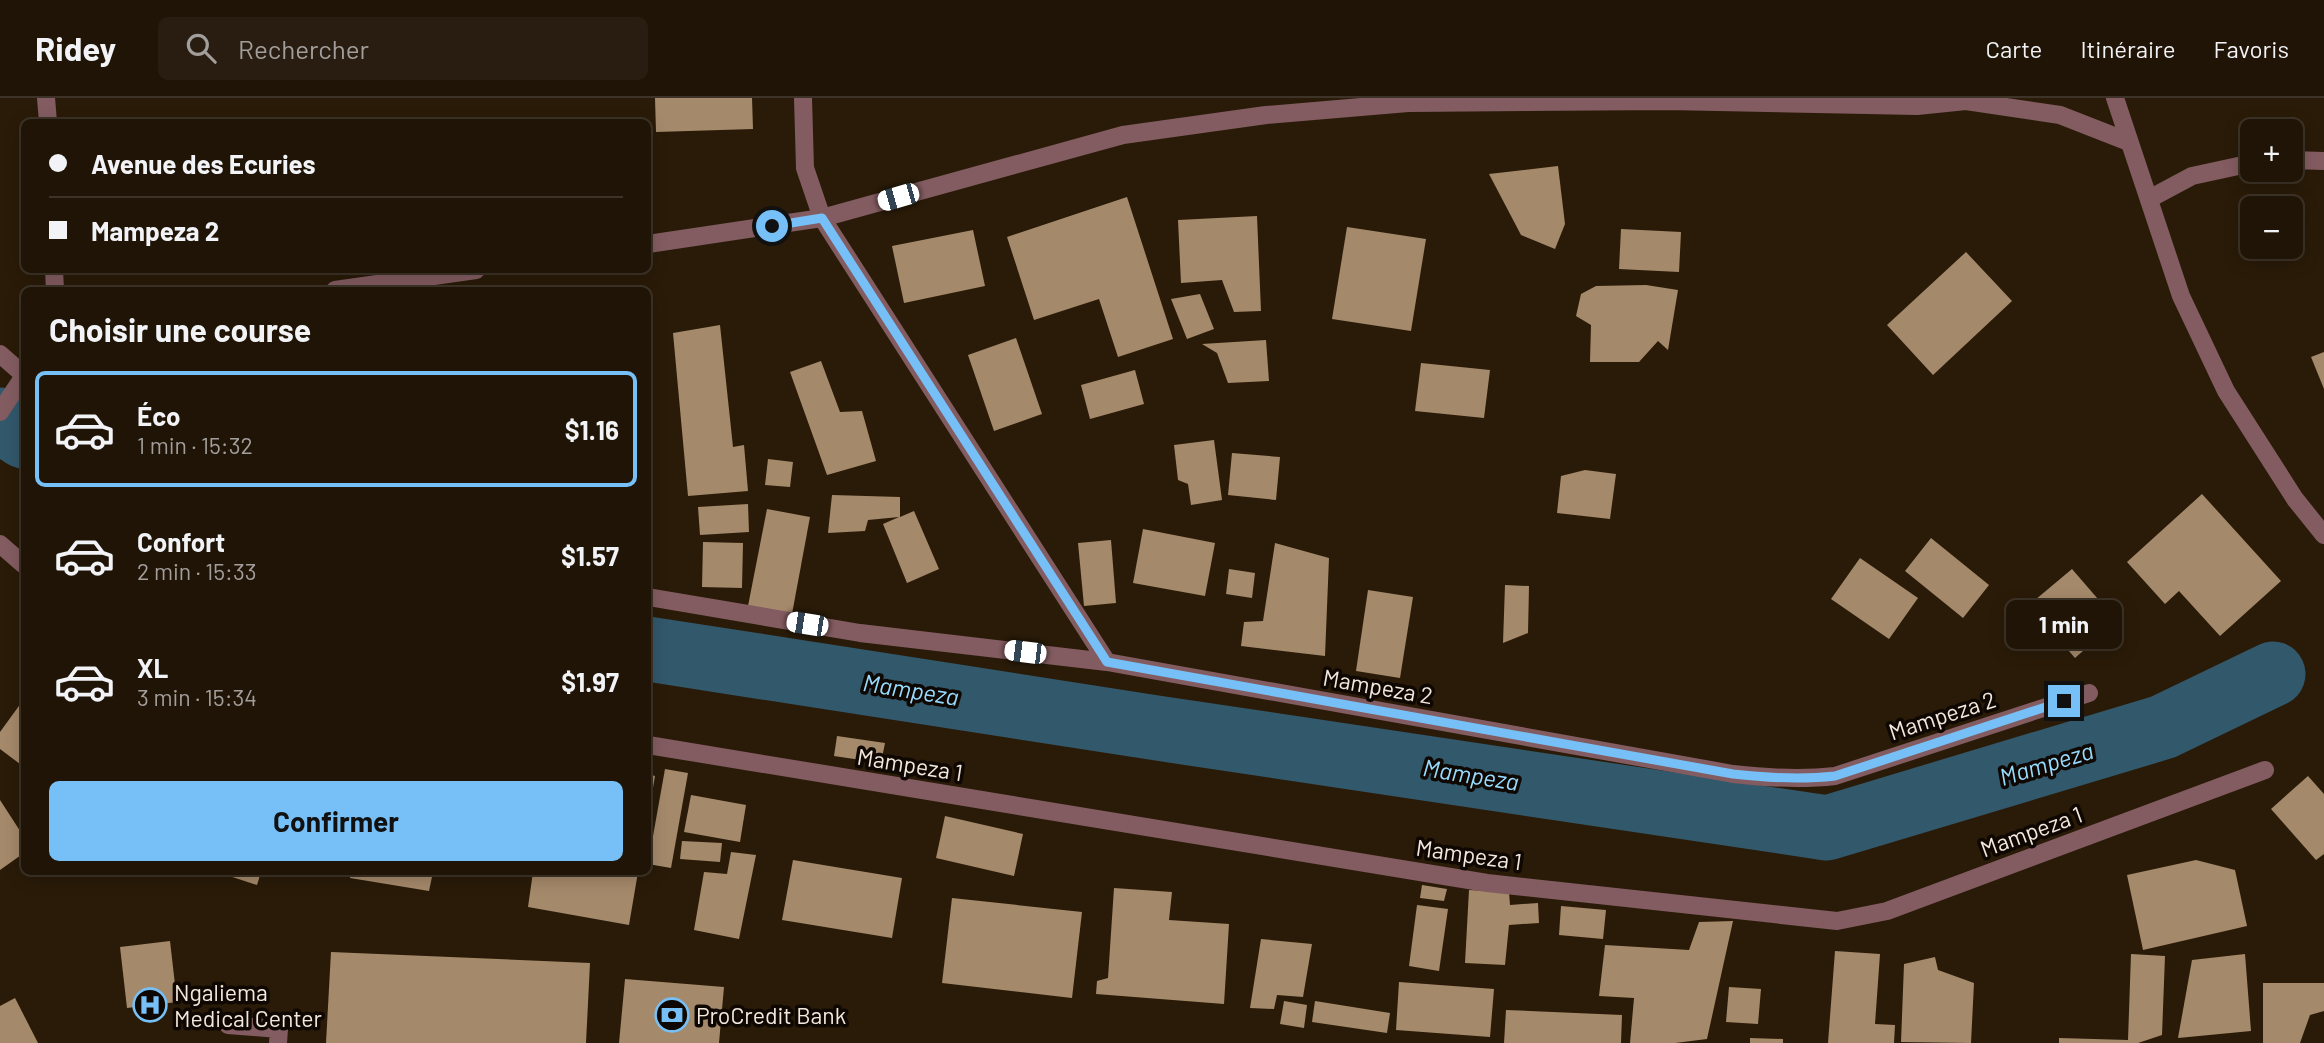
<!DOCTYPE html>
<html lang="fr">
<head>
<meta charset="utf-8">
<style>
  body { margin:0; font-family:Barlow,sans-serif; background:#281d10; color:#f1f3f6; height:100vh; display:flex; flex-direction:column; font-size:26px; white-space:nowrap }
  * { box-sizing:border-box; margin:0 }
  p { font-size:23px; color:#a29e9b }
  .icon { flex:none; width:38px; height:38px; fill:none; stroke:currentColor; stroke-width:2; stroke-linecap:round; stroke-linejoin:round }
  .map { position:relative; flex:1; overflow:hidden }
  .sheet { position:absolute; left:21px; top:189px; width:630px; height:588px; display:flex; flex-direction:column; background:#201406; border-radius:10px; box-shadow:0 4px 18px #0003,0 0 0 2px #3d3328 }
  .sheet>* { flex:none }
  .banner { position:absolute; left:21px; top:21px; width:630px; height:154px; border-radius:10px; box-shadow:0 4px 18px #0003,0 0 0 2px #3d3328; display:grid; align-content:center; height:154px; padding:0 28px; background:#201406 }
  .controls { position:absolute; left:2240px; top:21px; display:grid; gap:14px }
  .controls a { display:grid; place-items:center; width:63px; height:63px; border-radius:10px; background:#201406; box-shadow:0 4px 18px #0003,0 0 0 2px #3d3328; font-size:35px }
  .end { position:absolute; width:32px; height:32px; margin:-16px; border:9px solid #76c0f7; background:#111; box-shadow:0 0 0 4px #111 }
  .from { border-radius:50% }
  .bubble { position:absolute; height:49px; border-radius:10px; background:#201406; box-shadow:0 4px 18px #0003,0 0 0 2px #3d3328; font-size:23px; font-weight:700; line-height:49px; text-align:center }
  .car { position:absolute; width:21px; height:42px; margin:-21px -10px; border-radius:9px; box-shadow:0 0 5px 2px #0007; background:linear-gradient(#fff 24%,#345 0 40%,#fff 0 76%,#345 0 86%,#fff 0) }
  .banner b { display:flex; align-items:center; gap:24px; height:66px; font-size:26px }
  .banner b+b { border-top:2px solid #3d3328 }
  .banner i { width:18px; height:18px; background:#f1f3f6 }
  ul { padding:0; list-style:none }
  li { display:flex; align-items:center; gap:21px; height:116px; margin:0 14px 10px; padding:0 14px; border:4px solid transparent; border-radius:10px }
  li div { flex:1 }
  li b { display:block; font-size:26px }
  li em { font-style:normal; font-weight:700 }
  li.active { border-color:#76c0f7 }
  li>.icon { width:63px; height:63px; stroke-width:1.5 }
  h2 { padding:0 28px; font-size:32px; line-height:84px }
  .primary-button { display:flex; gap:14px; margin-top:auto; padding:14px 28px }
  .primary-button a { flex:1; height:80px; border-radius:10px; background:#76c0f7; color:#111; font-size:28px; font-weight:700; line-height:80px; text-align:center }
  header { display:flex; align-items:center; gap:42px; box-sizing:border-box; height:98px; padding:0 35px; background:#201406; border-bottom:2px solid #3d3328 }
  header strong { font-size:33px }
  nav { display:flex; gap:38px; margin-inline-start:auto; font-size:24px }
  .search { width:490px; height:63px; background:#281d10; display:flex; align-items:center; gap:18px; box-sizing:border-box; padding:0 24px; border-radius:10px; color:#a29e9b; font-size:26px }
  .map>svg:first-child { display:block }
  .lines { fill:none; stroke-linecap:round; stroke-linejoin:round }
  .river { stroke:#32586c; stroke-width:65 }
  .building { fill:#a5896b }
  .service { stroke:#835c61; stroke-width:18 }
  .minor { stroke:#835c61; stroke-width:18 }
  .tertiary { stroke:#835c61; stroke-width:18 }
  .route { stroke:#76c0f7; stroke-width:9 }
  .labels { text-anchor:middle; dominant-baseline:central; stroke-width:7; stroke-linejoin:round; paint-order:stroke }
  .street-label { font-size:23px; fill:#f3e8dd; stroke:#0e0702 }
  .poi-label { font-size:23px; fill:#f3e8dd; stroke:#0e0702; text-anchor:start }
  .water-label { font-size:24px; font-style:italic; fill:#97dbff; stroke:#0e0702 }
</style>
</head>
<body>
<header>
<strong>Ridey</strong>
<div class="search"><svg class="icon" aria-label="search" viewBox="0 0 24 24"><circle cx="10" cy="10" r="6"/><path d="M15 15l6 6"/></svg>Rechercher</div>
<nav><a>Carte</a><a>Itinéraire</a><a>Favoris</a></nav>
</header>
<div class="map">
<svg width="2324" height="945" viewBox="0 0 2324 945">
  <rect width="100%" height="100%" fill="#2a1b08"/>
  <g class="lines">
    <g class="river">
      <path d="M0,322L24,338"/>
      <path d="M648,551L1157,630L1827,730L2163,629L2273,576"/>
    </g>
  </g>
  <g class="building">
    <path d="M655,0H752L753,31L656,34Z"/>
    <path d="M1558,68L1565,126L1555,151L1521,137L1489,76Z"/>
    <path d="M1127,99L1173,241L1118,259L1099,201L1034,222L1007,139Z"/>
    <path d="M1257,118L1261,213L1234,214L1222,182L1181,185L1178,122Z"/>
    <path d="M1347,129L1426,141L1411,233L1332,221Z"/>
    <path d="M1621,131L1681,134L1679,174L1619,171Z"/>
    <path d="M973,132L985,188L904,205L892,148Z"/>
    <path d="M1966,154L2012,203L1933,277L1887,227Z"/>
    <path d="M1646,187L1678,192L1668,252L1658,243L1639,264H1590L1591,227L1576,218L1581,196L1596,188Z"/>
    <path d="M1200,196L1214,231L1187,241L1171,201Z"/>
    <path d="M720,227L733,349L744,347L748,393L688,398L673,235Z"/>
    <path d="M1016,240L1042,316L994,333L968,257Z"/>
    <path d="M1266,242L1269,283L1228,285L1217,255L1202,246Z"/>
    <path d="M2324,254V291L2311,259Z"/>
    <path d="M821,263L840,314L862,313L876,363L827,377L790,274Z"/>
    <path d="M1421,265L1490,272L1484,320L1415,313Z"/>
    <path d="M1135,272L1144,306L1090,321L1081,287Z"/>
    <path d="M1214,342L1222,402L1191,407L1188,386L1178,382L1174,347Z"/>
    <path d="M1232,355L1280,359L1276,402L1228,397Z"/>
    <path d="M768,361L793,364L790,389L765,387Z"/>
    <path d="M1585,372L1616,376L1610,421L1557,415L1561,378Z"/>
    <path d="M2202,396L2281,483L2220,538L2179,493L2165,506L2127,464Z"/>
    <path d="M832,397L900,399V419L914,413L939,471L907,485L883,426L899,419L868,422L865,433L828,435Z"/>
    <path d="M748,406L749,434L700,437L698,409Z"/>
    <path d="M767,411L810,419L792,516L748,508Z"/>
    <path d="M1143,431L1215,445L1205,498L1133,485Z"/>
    <path d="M1931,440L1989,487L1963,520L1905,473Z"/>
    <path d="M1111,442L1116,505L1084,508L1078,445Z"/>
    <path d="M703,444L743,445L742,490L702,489Z"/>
    <path d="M1275,445L1329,460L1325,558L1241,548L1244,524L1263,523Z"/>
    <path d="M1860,460L1918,500L1889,541L1831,501Z"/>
    <path d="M1229,471L1255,475L1252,500L1226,496Z"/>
    <path d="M2072,471L2117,523L2075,560L2029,507Z"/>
    <path d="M1505,487L1529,488L1528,535L1503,545Z"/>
    <path d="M1368,492L1413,499L1400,580L1356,573Z"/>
    <path d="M24,601V669L0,651V634Z"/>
    <path d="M837,638L885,645L881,665L834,658Z"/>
    <path d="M665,671L688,675L671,770L648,766Z"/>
    <path d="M648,676L655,678L649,713H648Z"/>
    <path d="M2308,678L2324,696V756L2316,762L2271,711Z"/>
    <path d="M691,697L746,707L740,744L684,734Z"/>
    <path d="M0,702L24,739V755L0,772Z"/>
    <path d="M945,718L1023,736L1014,778L936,760Z"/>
    <path d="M682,743L722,745L720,764L680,761Z"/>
    <path d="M731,754L756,757L739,841L694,832L704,774L727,776Z"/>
    <path d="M793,762L902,780L892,840L782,822Z"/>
    <path d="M2196,762L2235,772L2247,828L2143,852L2127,777Z"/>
    <path d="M217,774H261L257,787Z"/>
    <path d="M350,774H433L429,793L350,780Z"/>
    <path d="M533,774H638L629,827L528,809Z"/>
    <path d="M1422,787L1447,791L1444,803L1420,800Z"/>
    <path d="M1114,790L1172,794L1169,822L1229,826L1224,906L1096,896L1097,883L1108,880Z"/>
    <path d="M1469,792L1509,794L1510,807L1538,805L1539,825L1509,827L1505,867L1465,865Z"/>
    <path d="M952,800L1082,814L1072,900L942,885Z"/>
    <path d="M1417,807L1448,811L1439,873L1409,868Z"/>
    <path d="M1561,808L1606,812L1603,841L1559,837Z"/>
    <path d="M1733,823L1707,941L1675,945H1630L1634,900L1599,898L1605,847L1689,852L1699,824Z"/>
    <path d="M1261,841L1312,846L1303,899L1277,897L1274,911L1250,910Z"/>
    <path d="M170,843L177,904L127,910L120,849Z"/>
    <path d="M1835,853L1880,856L1875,926L1895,927L1894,945H1828Z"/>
    <path d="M331,854L590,865L586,945H326Z"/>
    <path d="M2131,856L2165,858L2162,937L2138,945H2059V940L2128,942Z"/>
    <path d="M2245,856L2251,933L2178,940L2192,862Z"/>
    <path d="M1935,859L1938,872L1974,885L1971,945L1901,944L1904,866Z"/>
    <path d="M625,881L724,889L719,945H619Z"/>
    <path d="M1399,884L1494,891L1490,939L1396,932Z"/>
    <path d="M2263,885H2324V913L2310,917L2300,945H2263Z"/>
    <path d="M1729,889L1761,891L1758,926L1726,924Z"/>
    <path d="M15,900L38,945H0V908Z"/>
    <path d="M1284,903L1307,907L1304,930L1280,926Z"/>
    <path d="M1315,903L1390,915L1387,935L1312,924Z"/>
    <path d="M1506,912L1622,917L1621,945H1504Z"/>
    <path d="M1750,940L1783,941V945H1750Z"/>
  </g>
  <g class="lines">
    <g class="service">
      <path d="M803,0L805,70L822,120L1107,564"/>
      <path d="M2291,62L2324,63"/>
      <path d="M2149,101L2192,78L2252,65"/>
      <path d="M228,927L279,931L278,945"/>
    </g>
    <g class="minor">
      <path d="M46,0L48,24"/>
      <path d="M2115,0L2181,198L2226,293L2295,401L2324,437"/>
      <path d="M1966,3L2060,17L2129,44"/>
      <path d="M54,172L55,192"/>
      <path d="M0,256L24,277"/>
      <path d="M0,446L24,467"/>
      <path d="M648,499L860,535L1107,564L1733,676C1768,680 1800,682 1835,678L2089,595"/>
      <path d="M648,647L1487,785L1837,823L1887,813L2265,672"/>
    </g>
    <g class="tertiary">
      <path d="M648,146L822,120L1123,37L1266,17L1408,5L1668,3L1917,8L1966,3L1974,0"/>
      <path d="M335,192L476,172"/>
      <path d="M0,314L24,278"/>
    </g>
  </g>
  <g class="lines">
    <path class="route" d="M772,128L822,120L1107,564L1733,676C1768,680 1800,682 1835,678L2064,603"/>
  </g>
  <defs>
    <symbol id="hospital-ring" viewBox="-11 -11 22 22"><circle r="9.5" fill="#0e0702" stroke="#76c0f7" stroke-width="1.5"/><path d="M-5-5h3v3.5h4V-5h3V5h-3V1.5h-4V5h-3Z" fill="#76c0f7"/></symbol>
    <symbol id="bank-ring" viewBox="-11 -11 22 22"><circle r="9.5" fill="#0e0702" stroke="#76c0f7" stroke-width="1.5"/><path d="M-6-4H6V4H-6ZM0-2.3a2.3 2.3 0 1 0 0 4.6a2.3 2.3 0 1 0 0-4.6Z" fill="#76c0f7"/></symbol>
  </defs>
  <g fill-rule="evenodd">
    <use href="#hospital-ring" x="131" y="888" width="38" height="38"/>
    <use href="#bank-ring" x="653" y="898" width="38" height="38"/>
  </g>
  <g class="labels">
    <g class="street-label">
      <text transform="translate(1378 588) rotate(10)">Mampeza 2</text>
      <text transform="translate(1942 617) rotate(-18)">Mampeza 2</text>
      <text transform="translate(910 666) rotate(9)">Mampeza 1</text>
      <text transform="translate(2031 733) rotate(-20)">Mampeza 1</text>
      <text transform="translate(1469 756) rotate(8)">Mampeza 1</text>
    </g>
    <g class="poi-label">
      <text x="174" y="894">Ngaliema<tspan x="174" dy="26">Medical Center</tspan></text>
      <text x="696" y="917">ProCredit Bank</text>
    </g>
    <g class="water-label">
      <text transform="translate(911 591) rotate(9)">Mampeza</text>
      <text transform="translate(2046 665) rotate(-17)">Mampeza</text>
      <text transform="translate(1471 676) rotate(9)">Mampeza</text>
    </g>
  </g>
</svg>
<div class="controls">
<a>+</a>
<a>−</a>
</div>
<i class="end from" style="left:772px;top:128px"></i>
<i class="end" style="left:2064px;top:603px"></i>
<div class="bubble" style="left:2006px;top:502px;width:116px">1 min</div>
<i class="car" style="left:898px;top:99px;rotate:254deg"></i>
<i class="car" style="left:807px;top:526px;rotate:279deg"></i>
<i class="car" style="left:1025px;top:554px;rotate:277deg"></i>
<div class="banner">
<b><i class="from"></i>Avenue des Ecuries</b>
<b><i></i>Mampeza 2</b>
</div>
<section class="sheet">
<h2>Choisir une course</h2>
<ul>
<li class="active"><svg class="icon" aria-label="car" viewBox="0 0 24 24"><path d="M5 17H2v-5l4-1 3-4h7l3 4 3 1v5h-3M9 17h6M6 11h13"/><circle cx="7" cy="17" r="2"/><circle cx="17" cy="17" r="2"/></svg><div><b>Éco</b><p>1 min · 15:32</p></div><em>$1.16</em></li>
<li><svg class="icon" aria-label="car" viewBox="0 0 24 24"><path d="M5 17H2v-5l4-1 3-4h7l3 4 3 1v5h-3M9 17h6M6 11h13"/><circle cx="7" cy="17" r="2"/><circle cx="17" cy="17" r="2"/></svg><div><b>Confort</b><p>2 min · 15:33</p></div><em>$1.57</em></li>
<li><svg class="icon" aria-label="car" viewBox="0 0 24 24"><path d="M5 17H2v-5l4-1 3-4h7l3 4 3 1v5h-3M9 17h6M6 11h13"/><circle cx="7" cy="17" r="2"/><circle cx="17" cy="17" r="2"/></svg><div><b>XL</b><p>3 min · 15:34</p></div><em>$1.97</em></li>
</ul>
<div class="primary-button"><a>Confirmer</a></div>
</section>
</div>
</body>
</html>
